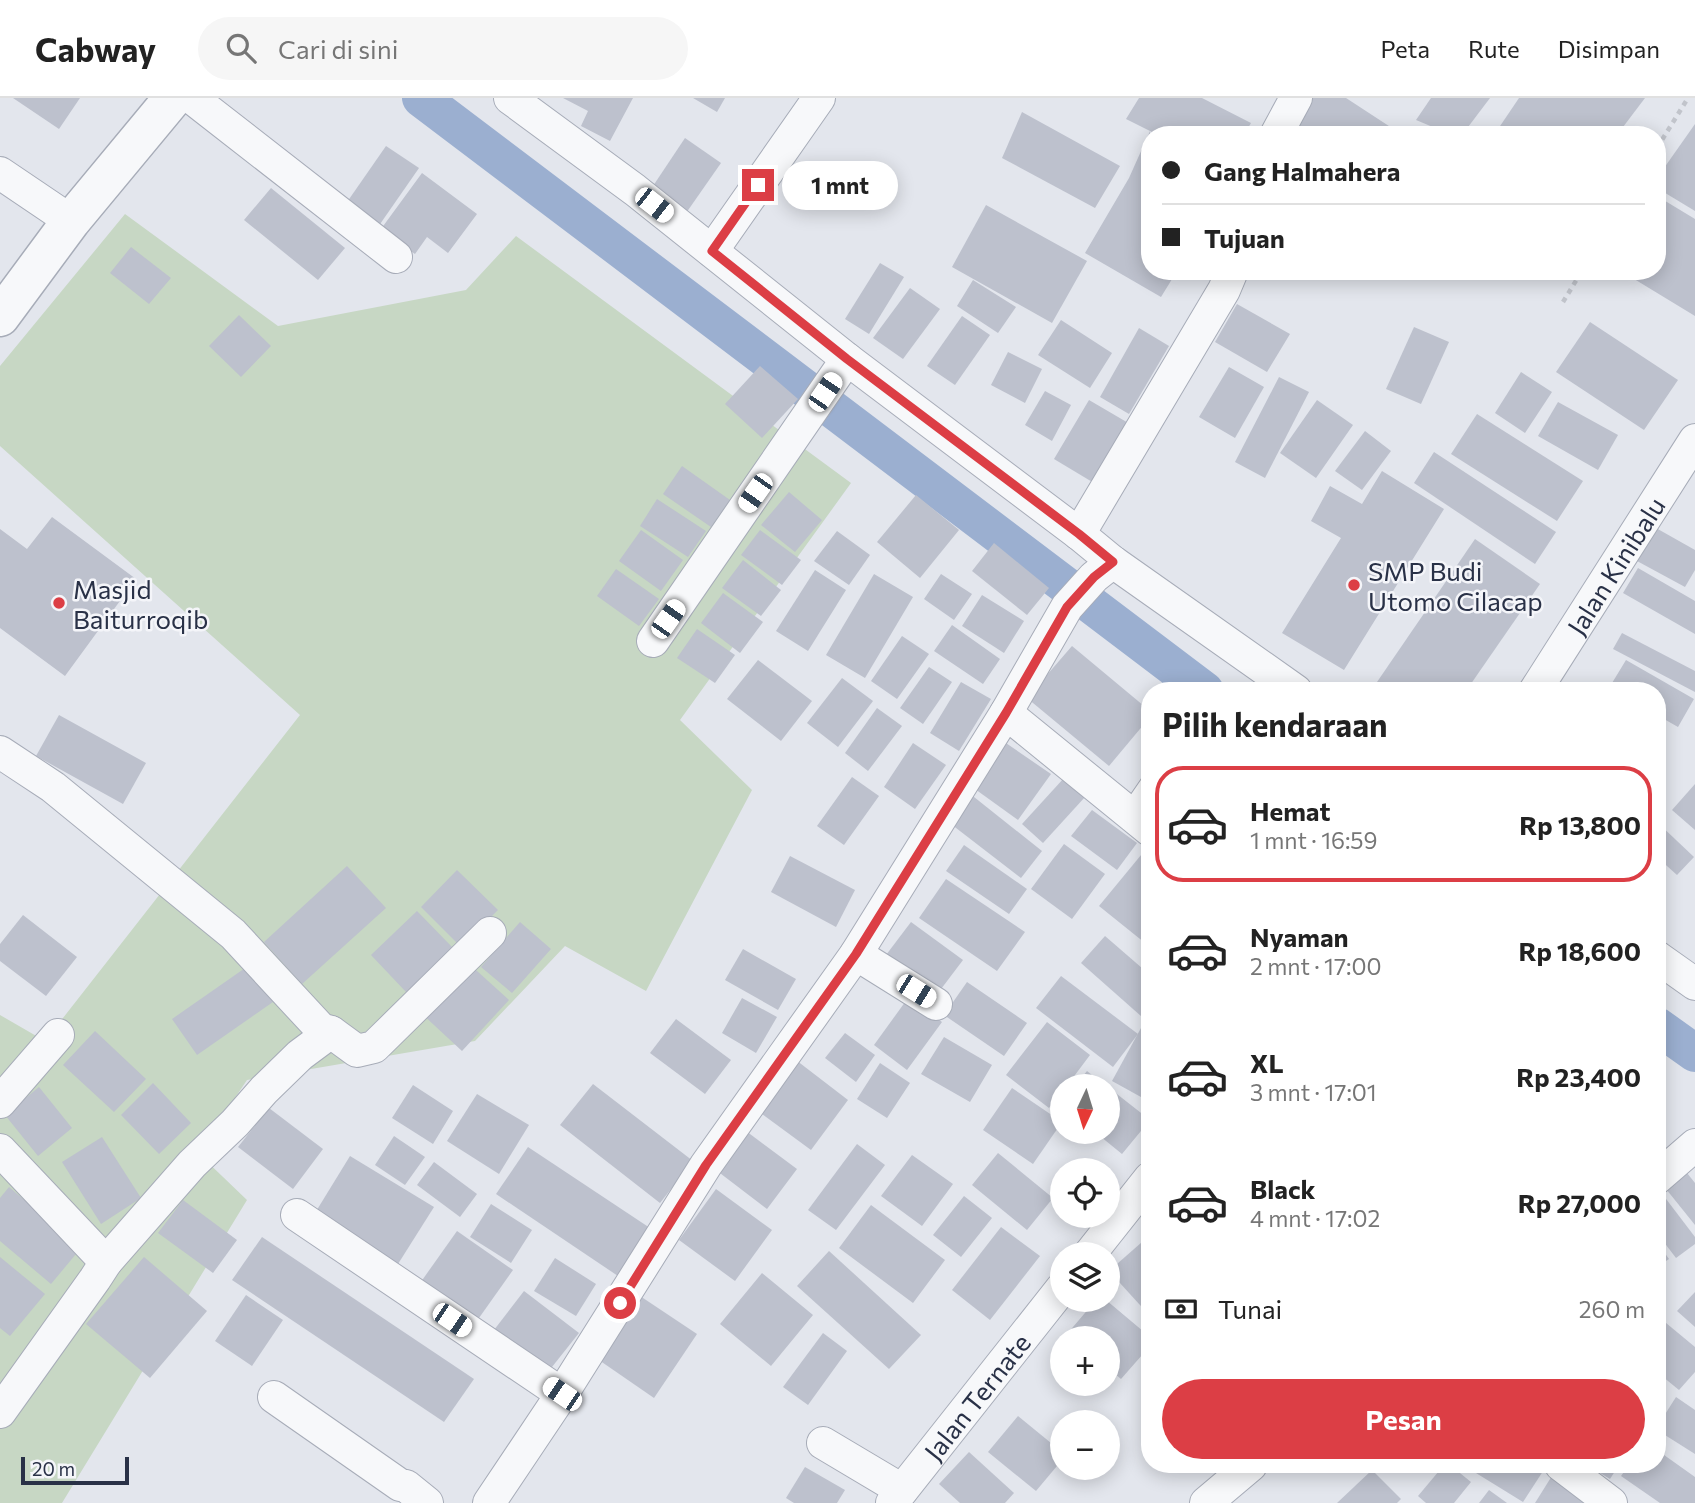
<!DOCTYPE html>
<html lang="id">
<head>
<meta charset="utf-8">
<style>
  body { margin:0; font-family:Commissioner,sans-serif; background:#f6f6f6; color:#222; height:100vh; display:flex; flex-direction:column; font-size:26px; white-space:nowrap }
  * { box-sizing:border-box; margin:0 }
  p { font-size:23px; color:#767676 }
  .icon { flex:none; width:38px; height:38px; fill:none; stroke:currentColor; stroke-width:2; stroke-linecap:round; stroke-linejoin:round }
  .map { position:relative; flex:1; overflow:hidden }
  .sheet { position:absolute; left:1141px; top:584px; width:525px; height:791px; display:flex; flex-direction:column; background:#fff; border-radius:28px; box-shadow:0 4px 18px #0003 }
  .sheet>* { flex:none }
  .banner { position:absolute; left:1141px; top:28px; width:525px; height:154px; border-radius:28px; box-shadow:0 4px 18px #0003; display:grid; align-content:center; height:154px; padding:0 21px; background:#fff }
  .needle { width:46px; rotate:184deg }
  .tools { position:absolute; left:1050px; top:976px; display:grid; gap:14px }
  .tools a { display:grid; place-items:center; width:70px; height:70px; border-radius:50%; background:#fff; box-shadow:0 4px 18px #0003; font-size:35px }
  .scale { position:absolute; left:21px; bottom:18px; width:108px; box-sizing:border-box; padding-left:7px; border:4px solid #293147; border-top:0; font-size:19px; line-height:24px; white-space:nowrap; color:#293147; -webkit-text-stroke:5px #f4f5f9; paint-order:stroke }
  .end { position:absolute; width:32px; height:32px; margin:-16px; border:9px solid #dc3e45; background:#fff; box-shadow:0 0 0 4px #fff }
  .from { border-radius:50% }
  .bubble { position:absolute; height:49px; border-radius:24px; background:#fff; box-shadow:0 4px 18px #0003; font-size:23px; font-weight:700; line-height:49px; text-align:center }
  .car { position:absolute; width:21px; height:42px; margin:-21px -10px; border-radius:9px; box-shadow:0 0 5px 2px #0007; background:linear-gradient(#fff 24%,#345 0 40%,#fff 0 76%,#345 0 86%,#fff 0) }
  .banner b { display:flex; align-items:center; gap:24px; height:66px; font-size:26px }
  .banner b+b { border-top:2px solid #e0e0e0 }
  .banner i { width:18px; height:18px; background:#222 }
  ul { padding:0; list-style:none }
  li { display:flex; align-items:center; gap:21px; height:116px; margin:0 14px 10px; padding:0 7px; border:4px solid transparent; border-radius:28px }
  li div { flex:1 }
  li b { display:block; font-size:26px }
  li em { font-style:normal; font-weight:700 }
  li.selected { border-color:#dc3e45 }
  li>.icon { width:63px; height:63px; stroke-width:1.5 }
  h2 { padding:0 21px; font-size:32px; line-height:84px }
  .pay { display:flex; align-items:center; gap:18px; height:77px; padding:0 21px; font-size:26px }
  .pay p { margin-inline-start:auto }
  .action { display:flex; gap:14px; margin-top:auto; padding:14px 21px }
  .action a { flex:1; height:80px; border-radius:42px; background:#dc3e45; color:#fff; font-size:28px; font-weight:700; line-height:80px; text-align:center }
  header { display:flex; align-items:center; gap:42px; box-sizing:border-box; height:98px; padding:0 35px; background:#fff; border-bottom:2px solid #e0e0e0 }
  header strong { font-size:33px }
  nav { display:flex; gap:38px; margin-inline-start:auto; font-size:24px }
  .search { width:490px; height:63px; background:#f6f6f6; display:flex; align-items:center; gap:18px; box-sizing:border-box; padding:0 24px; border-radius:38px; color:#767676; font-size:26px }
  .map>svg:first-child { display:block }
  .green { fill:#c7d7c4 }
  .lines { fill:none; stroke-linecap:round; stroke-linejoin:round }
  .canal { stroke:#9bafd0; stroke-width:38 }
  .building { fill:#bdc1cd }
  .service-casing { stroke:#a7acb8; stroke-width:18 }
  .minor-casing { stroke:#a7acb8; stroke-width:34 }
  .tertiary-casing { stroke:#a7acb8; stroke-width:41 }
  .path { stroke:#c1c4cb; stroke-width:4.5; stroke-dasharray:5 5; stroke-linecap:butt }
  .service { stroke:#f7f8fa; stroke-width:16 }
  .minor { stroke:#f7f8fa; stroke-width:32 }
  .tertiary { stroke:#f7f8fa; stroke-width:38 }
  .route { stroke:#dc3e45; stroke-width:9 }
  .poi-dot { fill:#dc3e45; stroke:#f4f5f9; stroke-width:2.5 }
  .labels { text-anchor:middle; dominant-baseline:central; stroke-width:5; stroke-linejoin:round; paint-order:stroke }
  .street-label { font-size:26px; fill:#293147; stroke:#f4f5f9 }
  .poi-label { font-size:26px; fill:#293147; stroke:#f4f5f9; text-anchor:start }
</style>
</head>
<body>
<header>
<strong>Cabway</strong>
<div class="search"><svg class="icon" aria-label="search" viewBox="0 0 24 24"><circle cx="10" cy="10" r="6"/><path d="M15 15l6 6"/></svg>Cari di sini</div>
<nav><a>Peta</a><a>Rute</a><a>Disimpan</a></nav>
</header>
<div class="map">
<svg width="1695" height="1405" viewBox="0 0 1695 1405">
  <rect width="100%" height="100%" fill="#e3e6ed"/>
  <path class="green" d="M125,116L278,228L466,192L516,138L851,385L680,622L752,692L646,893L565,848L475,943L247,982L198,1055L247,1102L62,1405H0V917L45,943L300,617L0,348V268Z"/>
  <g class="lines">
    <g class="canal">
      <path d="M421,0L1205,593"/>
      <path d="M1657,928L1695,955"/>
    </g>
  </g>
  <g class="building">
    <path d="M13,0H80L59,31Z"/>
    <path d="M563,0H633L610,43L581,28L588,13Z"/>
    <path d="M693,0H725L717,14Z"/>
    <path d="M1139,0H1202L1251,25L1244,37H1158L1150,33V173H1177L1161,199L1085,155L1129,80L1150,33L1126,21Z"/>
    <path d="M1310,0H1346L1395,32L1392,37H1289Z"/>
    <path d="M1431,0H1490L1462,37H1452L1416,22Z"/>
    <path d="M1519,0H1645L1617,37H1494Z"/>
    <path d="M1022,14L1120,68L1095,110L1002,60Z"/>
    <path d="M1695,26V113L1657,90V80Z"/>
    <path d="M685,40L721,65L684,118L649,94Z"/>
    <path d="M386,48L419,70L378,129L345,107Z"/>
    <path d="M422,75L477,116L448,155L427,139L415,156L381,131Z"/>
    <path d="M271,90L345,150L318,182L244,122Z"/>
    <path d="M1657,98L1695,121V218L1621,173H1657Z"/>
    <path d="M986,107L1087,163L1052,225L952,169Z"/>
    <path d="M131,149L171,180L149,206L110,175Z"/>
    <path d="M880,165L904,179L869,236L845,221Z"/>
    <path d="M973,182L1016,209L998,235L957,208Z"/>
    <path d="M910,190L940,211L903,261L873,240Z"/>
    <path d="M1237,206L1290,236L1267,274L1215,244Z"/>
    <path d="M239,217L271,248L241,279L209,248Z"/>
    <path d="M962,218L990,237L955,287L927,268Z"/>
    <path d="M1061,222L1112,255L1090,290L1038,257Z"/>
    <path d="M1590,224L1678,282L1644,332L1556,274Z"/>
    <path d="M1414,229L1449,244L1421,306L1386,291Z"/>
    <path d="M1139,230L1169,248L1129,316L1100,299Z"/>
    <path d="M1008,254L1042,271L1025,305L991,287Z"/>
    <path d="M760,268L798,301L762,340L725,306Z"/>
    <path d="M1229,269L1264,289L1235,340L1199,319Z"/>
    <path d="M1521,274L1552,294L1525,335L1495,315Z"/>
    <path d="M1279,279L1309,294L1265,380L1235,364Z"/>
    <path d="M1045,293L1071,307L1052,343L1025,327Z"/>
    <path d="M1089,302L1130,326L1094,385L1054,361Z"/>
    <path d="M1317,302L1353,327L1316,380L1280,355Z"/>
    <path d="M1558,304L1618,337L1598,372L1538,338Z"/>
    <path d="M1477,316L1583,383L1557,423L1451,356Z"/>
    <path d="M1365,333L1391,353L1362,392L1335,373Z"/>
    <path d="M1434,354L1556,434L1535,466L1414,385Z"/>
    <path d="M682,368L730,402L711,429L663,396Z"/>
    <path d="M1382,373L1444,411L1344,572L1282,535L1341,440L1311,423L1330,388L1362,406Z"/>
    <path d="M789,394L822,422L795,454L761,427Z"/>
    <path d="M916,397L959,432L920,480L877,444Z"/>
    <path d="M657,401L706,433L688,459L640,428Z"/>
    <path d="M52,419L136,481L65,578L0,530V431L27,451Z"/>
    <path d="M1656,430L1695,452V472L1685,489L1637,463Z"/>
    <path d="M641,432L683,462L661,493L619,463Z"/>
    <path d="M760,432L801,462L782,487L741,457Z"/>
    <path d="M837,433L870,457L849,487L814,463Z"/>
    <path d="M1475,441L1540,486L1466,593H1391L1377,584Z"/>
    <path d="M994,445L1049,490L1027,517L972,473Z"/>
    <path d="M743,462L781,492L761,518L722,490Z"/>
    <path d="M1638,470L1695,503V536L1623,495Z"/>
    <path d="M616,471L659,501L639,528L597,498Z"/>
    <path d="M815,472L846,492L808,553L776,533Z"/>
    <path d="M874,476L913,499L865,580L826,557Z"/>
    <path d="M941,476L972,496L954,522L924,501Z"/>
    <path d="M723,495L763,524L740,555L701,525Z"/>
    <path d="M982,497L1024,523L1004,555L962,528Z"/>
    <path d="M952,527L1000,561L983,586L934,553Z"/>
    <path d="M697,531L735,557L715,585L677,560Z"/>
    <path d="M1622,535L1695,573V594L1613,551Z"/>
    <path d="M902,538L929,556L897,601L871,583Z"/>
    <path d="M1072,548L1150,613V619L1109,668L1027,600Z"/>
    <path d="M758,562L812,603L781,643L727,601Z"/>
    <path d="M1626,562L1694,601L1678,629L1657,617V593H1616L1609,590Z"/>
    <path d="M929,569L952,584L923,626L900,610Z"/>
    <path d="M842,580L873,603L838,649L807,625Z"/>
    <path d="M961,584L991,601L959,653L930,635Z"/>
    <path d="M877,610L902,628L868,673L845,655Z"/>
    <path d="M59,617L146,665L123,706L36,658Z"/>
    <path d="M1000,641L1051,676L1018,722L968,686Z"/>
    <path d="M913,645L946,667L915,711L884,689Z"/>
    <path d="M852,679L879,698L844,747L817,728Z"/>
    <path d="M1064,680L1085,699L1043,745L1022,726Z"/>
    <path d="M1695,686V732L1672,712Z"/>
    <path d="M969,695L1042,753L1021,780L947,723Z"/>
    <path d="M1092,712L1137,745L1117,772L1071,738Z"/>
    <path d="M1657,724L1694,759L1677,777L1657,759Z"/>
    <path d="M1064,746L1105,776L1072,821L1031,791Z"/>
    <path d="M964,747L1027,791L1009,816L946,773Z"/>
    <path d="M1146,751L1150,755V849L1099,808Z"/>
    <path d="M790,758L855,792L836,829L771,794Z"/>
    <path d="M347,768L386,810L302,886L264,844Z"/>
    <path d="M457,772L498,812L461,849L421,809Z"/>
    <path d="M946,781L1025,834L997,873L919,820Z"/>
    <path d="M417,813L453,850L407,895L371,857Z"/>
    <path d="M23,817L77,859L46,898L0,863V846Z"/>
    <path d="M520,824L551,851L512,895L481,869Z"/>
    <path d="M911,824L963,862L935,899L883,861Z"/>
    <path d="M1105,838L1150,877V926L1081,865Z"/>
    <path d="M743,851L796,881L778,912L725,882Z"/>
    <path d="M466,863L509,902L462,953L420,914Z"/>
    <path d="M248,868L273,904L197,957L172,921Z"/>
    <path d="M1061,878L1138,936L1113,969L1036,910Z"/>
    <path d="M967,884L1027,925L1004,958L944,917Z"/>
    <path d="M742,900L777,919L756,955L722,935Z"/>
    <path d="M908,900L942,924L907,972L874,947Z"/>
    <path d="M676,921L731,962L705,996L650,955Z"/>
    <path d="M1047,924L1090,957L1066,989H1062V993L1049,1010L1006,977Z"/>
    <path d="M1141,930L1150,935V1004L1112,983Z"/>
    <path d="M95,933L146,981L114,1014L63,967Z"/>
    <path d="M845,935L875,957L856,984L825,960Z"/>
    <path d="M944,939L992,967L970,1004L921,976Z"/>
    <path d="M792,959L848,1002L811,1052L754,1010Z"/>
    <path d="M880,965L910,985L887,1020L857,1001Z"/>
    <path d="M1087,973L1107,989H1074Z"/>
    <path d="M153,985L191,1025L159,1056L121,1017Z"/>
    <path d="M593,986L693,1063L660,1105L560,1027Z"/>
    <path d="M413,987L453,1013L433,1046L392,1020Z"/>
    <path d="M39,989L72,1030L38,1058L5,1017Z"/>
    <path d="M1108,989L1150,1022L1122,1056L1095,1034H1108Z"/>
    <path d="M1012,990L1062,1024L1033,1066L983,1032Z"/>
    <path d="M477,996L529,1027L499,1076L447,1043Z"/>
    <path d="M269,1010L323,1051L293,1091L238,1049Z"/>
    <path d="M742,1030L797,1071L767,1111L712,1069Z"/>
    <path d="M394,1038L425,1059L405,1087L375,1067Z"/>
    <path d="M102,1039L141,1100L101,1126L62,1064Z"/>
    <path d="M857,1046L885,1067L836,1132L808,1112Z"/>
    <path d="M528,1049L650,1130L618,1178L496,1096Z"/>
    <path d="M998,1055L1053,1100L1027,1132L972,1087Z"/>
    <path d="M912,1057L953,1086L922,1128L881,1098Z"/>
    <path d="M350,1058L434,1109L398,1166L315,1115Z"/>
    <path d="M434,1064L477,1096L460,1119L417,1087Z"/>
    <path d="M1679,1065L1695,1085V1127L1658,1081Z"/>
    <path d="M9,1089L81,1150L51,1186L0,1143V1100Z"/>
    <path d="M716,1091L772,1132L735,1183L679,1142Z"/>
    <path d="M1660,1093L1695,1139V1146L1676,1160L1657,1135V1095Z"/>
    <path d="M964,1098L992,1120L961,1159L933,1137Z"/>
    <path d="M183,1102L237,1142L213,1175L158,1135Z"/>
    <path d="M491,1106L532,1132L511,1165L470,1139Z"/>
    <path d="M871,1107L945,1162L913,1205L839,1150Z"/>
    <path d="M1001,1129L1040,1158L990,1222L952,1192Z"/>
    <path d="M457,1133L513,1172L474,1227L418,1188Z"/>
    <path d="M1150,1137V1218L1109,1173Z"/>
    <path d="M262,1139L474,1281L444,1324L232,1182Z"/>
    <path d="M1657,1144L1669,1161L1657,1169Z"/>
    <path d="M829,1153L921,1237L889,1271L797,1188Z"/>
    <path d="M0,1159L45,1196L10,1238L0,1230Z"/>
    <path d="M144,1159L207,1213L150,1280L86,1226Z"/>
    <path d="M555,1160L596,1186L576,1218L534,1193Z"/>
    <path d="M762,1175L813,1217L771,1268L720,1226Z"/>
    <path d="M524,1193L579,1235L548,1274L494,1232Z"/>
    <path d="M1695,1194V1229L1677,1213Z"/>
    <path d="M246,1197L283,1222L252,1268L215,1243Z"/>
    <path d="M640,1198L697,1236L654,1300L596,1260Z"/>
    <path d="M1096,1202H1106L1150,1239V1248L1121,1281L1108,1270V1241H1073L1067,1236Z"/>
    <path d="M1660,1220L1695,1249V1274L1679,1292L1657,1274V1223Z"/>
    <path d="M823,1235L847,1253L808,1307L783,1289Z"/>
    <path d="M1676,1299L1695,1312V1356L1657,1332V1329Z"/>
    <path d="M1018,1318L1062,1354V1362L1036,1393L988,1354Z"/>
    <path d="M1657,1352L1695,1379V1405H1660L1621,1378L1629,1367H1657Z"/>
    <path d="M969,1354L1014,1395L1005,1405H960L939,1386Z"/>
    <path d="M1444,1367H1450L1471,1384L1454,1405H1426L1418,1398Z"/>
    <path d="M1463,1367H1547L1523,1404Z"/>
    <path d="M1587,1367H1619L1610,1381Z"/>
    <path d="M805,1369L845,1392L837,1405H794L786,1400Z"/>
    <path d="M1372,1372L1401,1401L1397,1405H1337Z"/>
    <path d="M1555,1373L1600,1405H1535Z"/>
    <path d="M1489,1392L1507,1405H1479Z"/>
  </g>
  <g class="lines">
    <defs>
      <path id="service" d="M1128,715L1150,683"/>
      <g id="minor">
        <path d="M192,0L396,159"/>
        <path d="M510,0L635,92L847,261L1079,436L1113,464L1296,593"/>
        <path d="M1276,37L1296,0"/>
        <path d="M0,75L71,123"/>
        <path d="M712,153L819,0"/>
        <path d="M1079,436L1224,192L1232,173"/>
        <path d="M653,543L847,261"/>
        <path id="s1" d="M1535,593L1695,342"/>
        <path d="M1006,615L1150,732"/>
        <path d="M0,654L53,689L233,836L321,931L331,934L300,957L264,992L235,1025L192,1066L106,1164L95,1181L0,1314"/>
        <path d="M856,856L936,906"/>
        <path d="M1657,859L1695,886"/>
        <path d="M331,934L357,953L374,949L490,835"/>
        <path d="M0,1004L58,937"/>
        <path d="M0,1052L106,1164"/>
        <path d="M1657,1080L1695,1047"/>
        <path d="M297,1117L562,1296"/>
        <path d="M1089,1157L1150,1080"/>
        <path d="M274,1299L400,1387L406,1388L427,1405"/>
        <path d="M823,1345L902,1392"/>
        <path d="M1561,1367L1611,1405"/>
        <path d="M489,1405L562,1296L706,1067L856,856L1006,615L1067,509L1094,479L1113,464"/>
        <path id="s2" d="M892,1405L1062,1190"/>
        <path d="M1206,1405L1251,1367"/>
      </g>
      <path id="tertiary" d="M0,219L71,123L173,0"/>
    </defs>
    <use href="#service" class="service-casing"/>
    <use href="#minor" class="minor-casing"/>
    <use href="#tertiary" class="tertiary-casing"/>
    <g class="path">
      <path d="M1657,50L1688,0"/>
      <path d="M1563,204L1582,173"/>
    </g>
    <use href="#service" class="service"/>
    <use href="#minor" class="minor"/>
    <use href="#tertiary" class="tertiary"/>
  </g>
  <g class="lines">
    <path class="route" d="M620,1205L706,1067L856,856L1006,615L1067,509L1094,479L1113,464L1079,436L847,261L712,153L758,87"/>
  </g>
  <g class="poi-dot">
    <circle cx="1354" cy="487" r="7"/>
    <circle cx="59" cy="505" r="7"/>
  </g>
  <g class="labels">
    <g class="street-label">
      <text stroke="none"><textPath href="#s1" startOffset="149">Jalan Kinibalu</textPath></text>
      <text stroke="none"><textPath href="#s2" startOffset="136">Jalan Ternate</textPath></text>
    </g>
    <g class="poi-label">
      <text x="1368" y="472">SMP Budi<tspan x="1368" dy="30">Utomo Cilacap</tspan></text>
      <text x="73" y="490">Masjid<tspan x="73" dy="30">Baiturroqib</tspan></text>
    </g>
  </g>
</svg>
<div class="tools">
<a><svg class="needle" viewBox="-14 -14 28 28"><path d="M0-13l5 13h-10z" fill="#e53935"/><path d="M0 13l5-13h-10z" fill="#767676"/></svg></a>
<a><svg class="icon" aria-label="locate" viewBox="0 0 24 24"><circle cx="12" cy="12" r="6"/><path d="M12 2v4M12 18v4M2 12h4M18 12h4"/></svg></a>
<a><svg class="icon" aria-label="layers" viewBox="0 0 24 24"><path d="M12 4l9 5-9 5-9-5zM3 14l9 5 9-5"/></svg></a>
<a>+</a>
<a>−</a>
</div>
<div class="scale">20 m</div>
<i class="end from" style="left:620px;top:1205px"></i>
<i class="end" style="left:758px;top:87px"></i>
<div class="bubble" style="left:782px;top:63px;width:116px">1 mnt</div>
<i class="car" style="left:654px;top:107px;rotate:128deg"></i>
<i class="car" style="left:825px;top:294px;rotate:34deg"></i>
<i class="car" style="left:755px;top:395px;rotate:215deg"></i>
<i class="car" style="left:668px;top:521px;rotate:35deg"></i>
<i class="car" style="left:916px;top:893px;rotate:122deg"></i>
<i class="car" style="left:452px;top:1222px;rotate:124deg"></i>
<i class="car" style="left:562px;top:1296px;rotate:304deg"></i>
<div class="banner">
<b><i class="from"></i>Gang Halmahera</b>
<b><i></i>Tujuan</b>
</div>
<section class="sheet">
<h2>Pilih kendaraan</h2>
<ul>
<li class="selected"><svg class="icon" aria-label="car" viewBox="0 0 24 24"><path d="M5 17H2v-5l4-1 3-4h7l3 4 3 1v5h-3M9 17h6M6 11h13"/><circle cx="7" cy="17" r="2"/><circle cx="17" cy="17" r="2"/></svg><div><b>Hemat</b><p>1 mnt · 16:59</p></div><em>Rp 13,800</em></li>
<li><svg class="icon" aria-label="car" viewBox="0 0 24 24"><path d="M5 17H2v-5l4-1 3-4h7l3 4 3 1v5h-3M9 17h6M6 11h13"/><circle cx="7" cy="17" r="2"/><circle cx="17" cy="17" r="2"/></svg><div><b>Nyaman</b><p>2 mnt · 17:00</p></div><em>Rp 18,600</em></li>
<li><svg class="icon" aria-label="car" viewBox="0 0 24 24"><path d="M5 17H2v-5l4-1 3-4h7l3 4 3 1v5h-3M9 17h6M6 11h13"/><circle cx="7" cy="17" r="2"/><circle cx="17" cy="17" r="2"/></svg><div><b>XL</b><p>3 mnt · 17:01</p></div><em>Rp 23,400</em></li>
<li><svg class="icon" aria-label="car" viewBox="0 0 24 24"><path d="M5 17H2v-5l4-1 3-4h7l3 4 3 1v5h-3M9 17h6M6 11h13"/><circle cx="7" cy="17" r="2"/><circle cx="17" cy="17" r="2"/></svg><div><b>Black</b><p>4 mnt · 17:02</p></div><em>Rp 27,000</em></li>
</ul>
<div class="pay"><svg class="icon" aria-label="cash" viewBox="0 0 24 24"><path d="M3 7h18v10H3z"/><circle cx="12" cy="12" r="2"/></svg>Tunai<p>260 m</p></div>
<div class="action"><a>Pesan</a></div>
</section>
</div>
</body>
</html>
